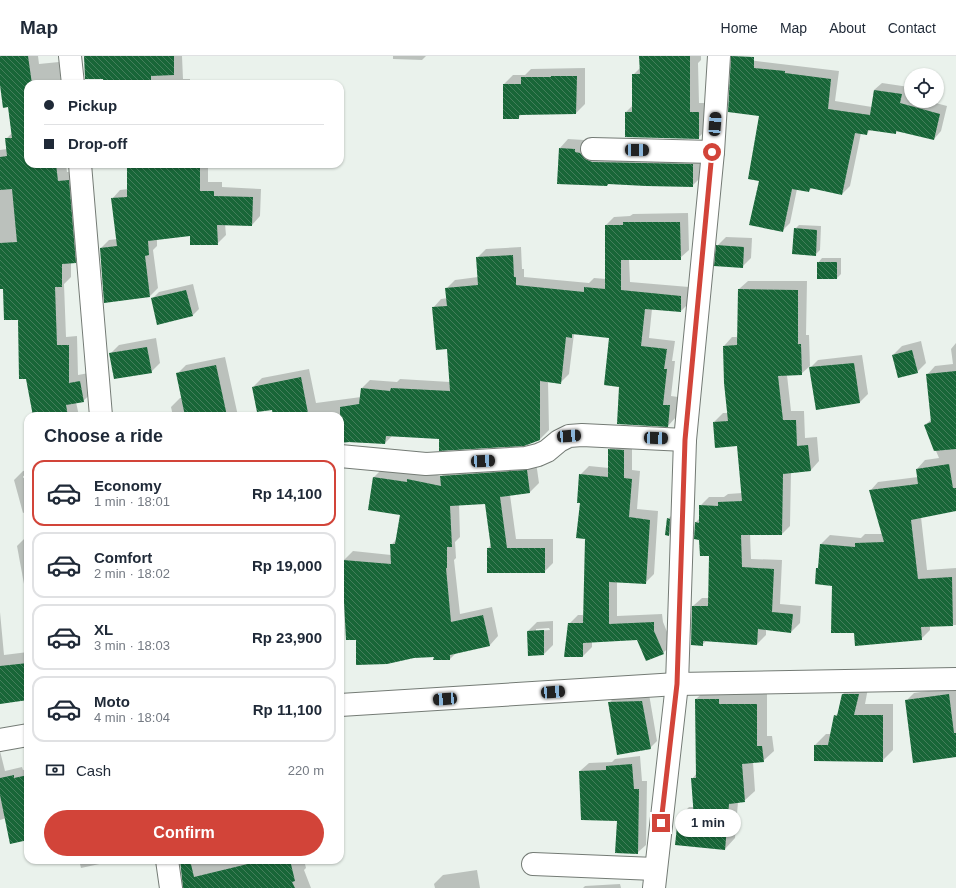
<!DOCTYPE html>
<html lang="en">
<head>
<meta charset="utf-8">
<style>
  body { margin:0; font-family:Arial,sans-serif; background:#f2f2f3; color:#1f2937; height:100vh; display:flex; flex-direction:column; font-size:15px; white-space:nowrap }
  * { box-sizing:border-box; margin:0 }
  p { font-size:13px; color:#747a83 }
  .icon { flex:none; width:22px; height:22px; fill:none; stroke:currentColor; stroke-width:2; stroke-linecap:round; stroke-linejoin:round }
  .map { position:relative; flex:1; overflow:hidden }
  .sheet { position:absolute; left:24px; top:356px; width:320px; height:452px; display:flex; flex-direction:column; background:#fff; border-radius:12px; box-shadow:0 1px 3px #0004 }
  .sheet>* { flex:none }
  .banner { position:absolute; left:24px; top:24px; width:320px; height:88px; border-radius:12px; box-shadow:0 1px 3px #0004; display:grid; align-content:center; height:88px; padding:0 20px; background:#fff }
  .tools { position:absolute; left:904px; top:12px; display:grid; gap:8px }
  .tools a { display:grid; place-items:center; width:40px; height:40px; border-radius:50%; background:#fff; box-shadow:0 1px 3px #0004; font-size:20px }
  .end { position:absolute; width:18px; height:18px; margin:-9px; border:5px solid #d24439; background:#fff; box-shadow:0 0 0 2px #fff }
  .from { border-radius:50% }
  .bubble { position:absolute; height:28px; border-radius:14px; background:#fff; box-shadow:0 1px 3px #0004; font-size:13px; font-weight:700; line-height:28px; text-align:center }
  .car { position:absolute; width:12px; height:24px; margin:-12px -6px; border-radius:5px; box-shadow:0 0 3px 1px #0007; background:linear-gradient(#222 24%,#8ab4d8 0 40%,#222 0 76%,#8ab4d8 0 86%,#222 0) }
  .banner b { display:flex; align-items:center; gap:14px; height:38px; font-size:15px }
  .banner b+b { border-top:1px solid #e0e1e3 }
  .banner i { width:10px; height:10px; background:#1f2937 }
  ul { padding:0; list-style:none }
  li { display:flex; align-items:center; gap:12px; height:66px; margin:0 8px 6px; padding:0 12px; border:2px solid #e0e1e3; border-radius:12px }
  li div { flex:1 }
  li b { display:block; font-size:15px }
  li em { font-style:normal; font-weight:700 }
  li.current { border-color:#d24439 }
  li>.icon { width:36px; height:36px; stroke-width:1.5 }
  h2 { padding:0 20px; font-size:18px; line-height:48px }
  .pay { display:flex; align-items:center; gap:10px; height:44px; padding:0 20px; font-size:15px }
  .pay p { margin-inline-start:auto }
  .primary-button { display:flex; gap:8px; margin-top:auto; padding:8px 20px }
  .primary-button a { flex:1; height:46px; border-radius:24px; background:#d24439; color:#fff; font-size:16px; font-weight:700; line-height:46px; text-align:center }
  header { display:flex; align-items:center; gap:24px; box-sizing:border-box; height:56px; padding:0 20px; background:#fff; border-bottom:1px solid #e0e1e3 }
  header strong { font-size:19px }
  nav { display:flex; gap:22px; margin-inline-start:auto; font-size:14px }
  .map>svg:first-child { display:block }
  .shadow { fill:#0003; fill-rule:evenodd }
  .building { fill:url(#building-back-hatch) }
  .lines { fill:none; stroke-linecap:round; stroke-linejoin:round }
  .street-casing { stroke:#747b75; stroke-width:24 }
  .secondary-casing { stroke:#747b75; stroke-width:24 }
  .street { stroke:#fff; stroke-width:22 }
  .secondary { stroke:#fff; stroke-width:22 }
  .route { stroke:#d24439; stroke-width:5 }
</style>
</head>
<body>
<header>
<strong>Map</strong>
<nav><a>Home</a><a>Map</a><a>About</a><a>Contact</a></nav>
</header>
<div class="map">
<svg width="956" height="832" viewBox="0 0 956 832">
  <defs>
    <pattern id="building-back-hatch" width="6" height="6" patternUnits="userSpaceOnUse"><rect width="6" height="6" fill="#186638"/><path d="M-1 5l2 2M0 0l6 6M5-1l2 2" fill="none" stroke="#437e5b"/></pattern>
  </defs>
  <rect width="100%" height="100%" fill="#eaf2ec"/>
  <g class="shadow">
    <path d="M0,0H38L39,8L59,6L61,28H28V108H66L67,116L78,115L84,197L75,206H71V221L64,228L66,281L77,280L78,319L89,317L93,336L83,345L76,346L79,360H29L33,355L19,263L4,232H0V94L7,93L6,83L13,76L9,50L0,20Z"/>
    <path d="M85,0H182L183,23H190V28H105L104,22Z"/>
    <path d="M393,0H426L422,4L393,3Z"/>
    <path d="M640,0H701V4L698,7L699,47H707V73L698,82L626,56L633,49V19L641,11Z"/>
    <path d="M740,3L839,15L835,45L872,51L874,34L882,27L909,31L908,40L911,41V45H928L947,50L941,75L934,83L898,74L896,77L871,73L867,77H861L850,130L842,138L812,132L809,135L797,133L790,167L782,175L760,124V59Z"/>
    <path d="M585,12V48L576,57L522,58L518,62L504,28L513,19H525L531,13Z"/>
    <path d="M568,83L584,84L583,88L701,100V121L692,130L610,127L607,129L558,127L560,92Z"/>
    <path d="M128,108H208V126H222V131L261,133L260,160L252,169L225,168L226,179L217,188L191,179L157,183V190L153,194L158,232L149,241L101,192L109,184L117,183L112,143L120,134L128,133Z"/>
    <path d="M688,157L689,194L680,202L629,203L630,226L689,231L690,246L681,255L652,253L649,282L675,285L672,305H675L671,340L678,341L676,361L668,370L620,330L610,281L574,278L569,318L560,327L548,325L549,374L540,383L534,386L392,380L385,387L340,386V360H274L273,352L253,331L262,322L309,313L316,347L361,341L362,332L370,324L397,326L400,323L450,326L447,292L433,252L441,243L448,242L447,232L455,224L478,221L477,202L486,193L521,191L522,213H524V221L589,227L594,222L606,223V169L614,161L630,160L633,158Z"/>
    <path d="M799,169L821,170L820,194L815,199L795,173Z"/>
    <path d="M726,181L752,182L751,202L742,211L717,190Z"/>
    <path d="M822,202H841V218L837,222H818V207Z"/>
    <path d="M748,225H807L806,279H809L810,311V310L801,318L787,319L791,355H804L805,382L817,381L819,405L811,414L791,416L790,470L782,478H750L751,503L782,504L780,548L801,550L800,567L791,576L766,573V579L757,588L707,584L702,589L693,550L702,542H709L710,499L700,483L696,466L700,462V450L709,441H724L728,438L742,437L738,389L714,366L723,357H728L724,290L732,281H739V233Z"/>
    <path d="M193,228L199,253L192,260L152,243L159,236Z"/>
    <path d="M156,282L160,307L151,316L110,298L119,289Z"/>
    <path d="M921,285L926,307L917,316L893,299L902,290Z"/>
    <path d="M956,287V454L921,461L927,514L956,512V569H930V574L921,583L855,576L833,529L817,513L819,510L821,488L830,479L861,482L865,478H883L870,435L878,426L918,421L917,413L925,404L939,402L925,369L932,363L927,319L935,310L953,308L951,293Z"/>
    <path d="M862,299L868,338L860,346L810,312L818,304Z"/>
    <path d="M225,301L238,360H173L171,351L180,342H182L177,318L186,309Z"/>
    <path d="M618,384L632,385V414L640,415L637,453L658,455L654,518L645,527L617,525V560L662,558L663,566L672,588L663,597L638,583L592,585V591L583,600L569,568L578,559H584L586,482L581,446L580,419L589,410L609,412V393Z"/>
    <path d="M536,406L539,427L530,436L510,439L516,483H553V507L544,516L488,492L491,489L486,447L459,448L460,481L455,486L456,502L454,504L460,558L492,551L498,580L490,589L457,596L450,603L357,583L345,545H341L344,504L353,495L391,499V489L397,483L402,458L369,453L374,421L383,412L417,415L442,420L450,411Z"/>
    <path d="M340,412L341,460L340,461Z"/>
    <path d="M28,414V419L23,420V422L28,421V455L23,457L14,424L23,415Z"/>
    <path d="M672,459L673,475L669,479L668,463Z"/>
    <path d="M26,481H28V527L24,528L17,490Z"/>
    <path d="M0,556L4,599L28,596V639L0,647Z"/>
    <path d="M553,565V589L544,598L528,575L537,566ZM549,572L550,574L536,575V573Z"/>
    <path d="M854,627H869L865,648H893V694L882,705L815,689L826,678H831L835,660L839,656L843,638Z"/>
    <path d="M956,631V700L906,645L914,637Z"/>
    <path d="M707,633H729V638H767V680H772L774,695L763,705L753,706L755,735L744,745L738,746L735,782L725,793L676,788L679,761L689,751H694L692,723L697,717L696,643Z"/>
    <path d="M649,638L657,685L650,692L609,647L616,640Z"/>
    <path d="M0,695L5,715L22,711L23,714L28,713V783L6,762L0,764Z"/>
    <path d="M640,700L642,725H647L646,789L637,797L618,764L580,715L589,707L612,706L615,703Z"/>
    <path d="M79,804H118L81,812Z"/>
    <path d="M181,804H218L219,806L228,804H304L306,812L304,814L311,832H184Z"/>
    <path d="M477,814L480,832H435L434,828L443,819Z"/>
    <path d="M620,828L621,832H583L585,830Z"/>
  </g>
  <g class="building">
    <path d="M0,0H28L32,28H28V108H56L58,125L69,124L76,207L62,208V231H55L57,289H69V327L80,325L84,346L66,349L68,360H33L26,323H19L18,264H4L3,233H0V187L17,186L12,133L0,134V101L7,100L5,82H12L8,51L3,52L0,29Z"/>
    <path d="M84,0H174V19L151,20V28H104L103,23H85Z"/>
    <path d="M639,0H690V56H699V83L625,81V56H632V18H640Z"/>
    <path d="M731,0L754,1V12L785,15V17L831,23L828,53L870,59L874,34L902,38L900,47L940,58L934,84L896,75V78L868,74L867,79L855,77L842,139L810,132L809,136L792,133L783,176L749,169L759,125L748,123L759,60L728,56Z"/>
    <path d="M551,20H577L576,58L519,59V63H503V28H521V21H551Z"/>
    <path d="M559,92L575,93V96L580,97L585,103L592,106L693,108V131L646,130L608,128L607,130L557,128Z"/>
    <path d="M127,108H200V135H214V140L253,141L252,170L217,169L218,189H190V180L148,185L149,199L145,200L150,241L104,247L100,192L117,190L111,142L127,141Z"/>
    <path d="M623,166H680L681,204H621V234L681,240V256L645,253L641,290L667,293L664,313H667L663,349H670L668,371L617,368L619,331L604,329L609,282L572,278V282L566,281L561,328L540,325V384L524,390L439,395V383L386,380L385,388L349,386L340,387V351L359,348L361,332L390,335L391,332L450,335L447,293L436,294L432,251L447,250L445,232L478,229L476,201L513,199L514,221H516V229L584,236V231L605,233V169H623Z"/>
    <path d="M794,172L817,174L816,200L792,198Z"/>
    <path d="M716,189L744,191L743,212L714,210Z"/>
    <rect x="817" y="206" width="20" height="17"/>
    <path d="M738,233L798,234V288H801L802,319L778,320L783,364H796L797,390L808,389L811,415L783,418L782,479H741L742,511L774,513L772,556L793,558L791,577L758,573L757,589L703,585V590L691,589L692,550H708L709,500H700L699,484L694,483L695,466L699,467V449L718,450V446L742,445L737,390L715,392L713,366L728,365L724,327L723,290L737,289Z"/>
    <path d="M186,234L193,260L157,269L151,242Z"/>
    <path d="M147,291L152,317L114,323L109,297Z"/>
    <path d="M912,294L918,317L898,322L892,299Z"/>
    <path d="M854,307L860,347L816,354L809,311Z"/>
    <path d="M216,309L227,360H185L176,317Z"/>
    <path d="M956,315V393L934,395L924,369L931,366L926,318Z"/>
    <path d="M301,321L308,357L293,360H273L272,354L257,356L252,331Z"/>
    <path d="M608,393L624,394V422L632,423L629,461L650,464L646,528L609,526V568L654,566V575L664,598L646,605L637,584L583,587V601H564L568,567H583L585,483L576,482L580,447H577L579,418L608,421Z"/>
    <path d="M949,408L953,432H956V455L911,464L918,523L952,521L953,570L921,571L922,584L855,590L854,577H831L832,530L815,528L816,512H818L820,488L855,491V487L884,486L869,434L918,428L916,413Z"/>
    <path d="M527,414L530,437L500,441L507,492H545V517H487V492H491L485,448L450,450L452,491H447V512H446L451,566L483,559L490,590L450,599V604H433L434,601L414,602L387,608L356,609V584H346L344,546H340L343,504L391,508L390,488H395L400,459L368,454L373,421L407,426V423L441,430L440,420Z"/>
    <path d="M667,462L670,463L669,480L665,479Z"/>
    <path d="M544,574V599L528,600L527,575Z"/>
    <path d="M28,607V644L0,648V610Z"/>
    <path d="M842,638H859L854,659H883V706L814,705V689H828L834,659L837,660Z"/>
    <path d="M949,638L954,677H956V701L913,707L905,644Z"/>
    <path d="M695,643H719V648H757V690H762L764,706L742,708L745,746L729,748L725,794L675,789L678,761L694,762L691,722H696Z"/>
    <path d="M642,645L651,693L617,699L608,646Z"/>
    <path d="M632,708L634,733H639L638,798L615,797L617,765L581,764L579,715L606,714V710Z"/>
    <path d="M14,719V722L28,719V784L10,788L0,739V722Z"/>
    <path d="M180,804H190L194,821L264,804H290L295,825L292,826L295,832H183Z"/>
  </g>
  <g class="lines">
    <defs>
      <g id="street">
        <path d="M70,0L73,28"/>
        <path d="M592,93L713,96"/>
        <path d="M80,108L101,360"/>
        <path d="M340,400L426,408L526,402L538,399L547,395L559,385L569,380L582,379L685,384"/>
        <path d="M167,804L171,832"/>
        <path d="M533,808L655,813"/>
        <path d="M654,832L677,628L685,384L713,96L719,0"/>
      </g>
      <g id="secondary">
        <path d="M340,649L677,628L956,623"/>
        <path d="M0,684L28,679"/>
      </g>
    </defs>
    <use href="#street" class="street-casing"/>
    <use href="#secondary" class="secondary-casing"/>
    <use href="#street" class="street"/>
    <use href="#secondary" class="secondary"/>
  </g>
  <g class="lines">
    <path class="route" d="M661,767L677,628L685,384L712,96"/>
  </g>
</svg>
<div class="tools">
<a><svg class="icon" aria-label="locate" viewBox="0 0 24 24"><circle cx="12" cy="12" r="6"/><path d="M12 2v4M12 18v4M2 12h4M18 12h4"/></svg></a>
</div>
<i class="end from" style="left:712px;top:96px"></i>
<i class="end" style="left:661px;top:767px"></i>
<div class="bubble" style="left:675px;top:753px;width:66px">1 min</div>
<i class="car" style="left:715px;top:68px;rotate:4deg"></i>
<i class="car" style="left:637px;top:94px;rotate:91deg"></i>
<i class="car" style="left:569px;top:380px;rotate:86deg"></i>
<i class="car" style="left:656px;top:382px;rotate:92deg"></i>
<i class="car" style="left:483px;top:405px;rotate:87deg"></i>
<i class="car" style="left:553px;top:636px;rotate:86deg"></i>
<i class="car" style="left:445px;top:643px;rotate:266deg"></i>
<div class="banner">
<b><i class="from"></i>Pickup</b>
<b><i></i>Drop-off</b>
</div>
<section class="sheet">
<h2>Choose a ride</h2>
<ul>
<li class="current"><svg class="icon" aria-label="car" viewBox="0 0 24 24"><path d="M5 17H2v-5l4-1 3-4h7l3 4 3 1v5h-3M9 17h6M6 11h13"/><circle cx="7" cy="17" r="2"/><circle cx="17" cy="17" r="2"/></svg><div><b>Economy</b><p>1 min · 18:01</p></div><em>Rp 14,100</em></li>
<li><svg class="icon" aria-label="car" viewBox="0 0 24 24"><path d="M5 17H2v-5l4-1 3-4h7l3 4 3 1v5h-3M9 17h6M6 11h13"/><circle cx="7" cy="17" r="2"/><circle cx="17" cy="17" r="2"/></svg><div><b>Comfort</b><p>2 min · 18:02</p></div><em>Rp 19,000</em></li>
<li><svg class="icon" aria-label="car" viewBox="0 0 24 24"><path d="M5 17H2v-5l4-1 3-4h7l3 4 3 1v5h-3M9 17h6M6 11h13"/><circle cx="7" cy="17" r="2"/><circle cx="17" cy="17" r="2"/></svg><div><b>XL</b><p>3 min · 18:03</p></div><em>Rp 23,900</em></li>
<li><svg class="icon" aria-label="car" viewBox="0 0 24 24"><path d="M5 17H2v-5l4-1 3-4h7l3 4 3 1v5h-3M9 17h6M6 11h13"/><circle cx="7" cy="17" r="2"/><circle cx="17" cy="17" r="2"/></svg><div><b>Moto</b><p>4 min · 18:04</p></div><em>Rp 11,100</em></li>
</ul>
<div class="pay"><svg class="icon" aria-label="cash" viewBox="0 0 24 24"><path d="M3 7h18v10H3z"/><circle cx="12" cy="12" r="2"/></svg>Cash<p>220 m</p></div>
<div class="primary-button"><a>Confirm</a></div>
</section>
</div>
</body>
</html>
